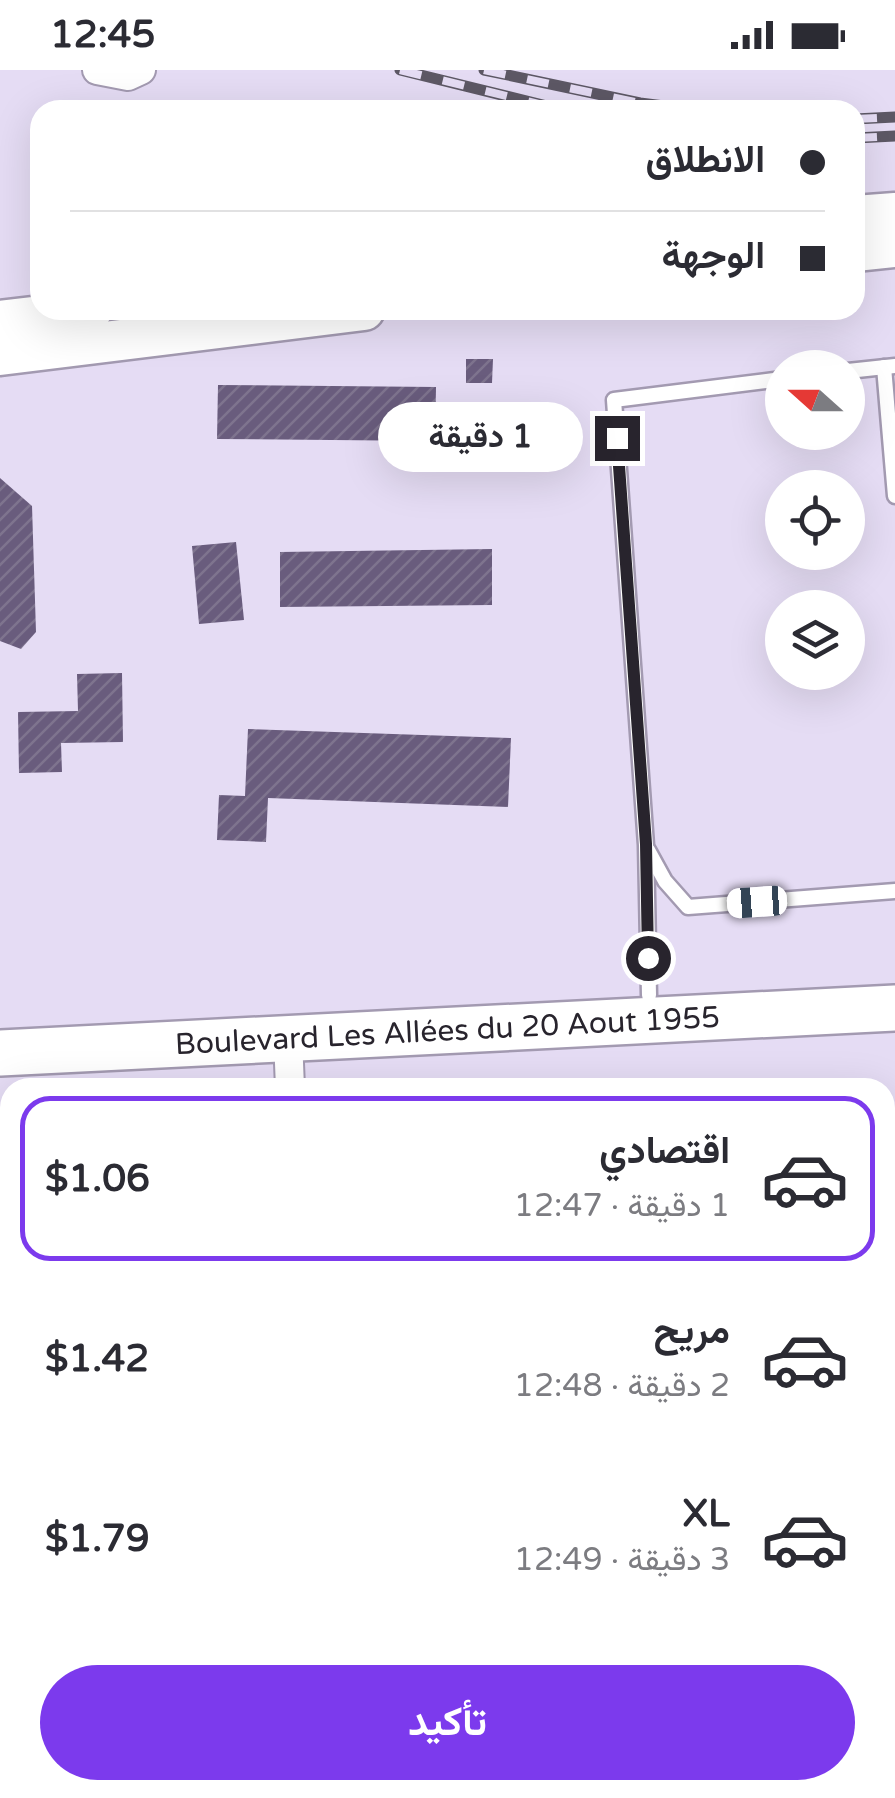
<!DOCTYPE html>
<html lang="ar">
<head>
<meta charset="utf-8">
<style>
  body { margin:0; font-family:"Varela Round",Vazirmatn,sans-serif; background:#f2f2f3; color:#2b2b33; direction:rtl; height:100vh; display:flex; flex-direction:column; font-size:38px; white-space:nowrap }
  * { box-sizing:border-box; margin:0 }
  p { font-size:32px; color:#7c7c81 }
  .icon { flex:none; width:55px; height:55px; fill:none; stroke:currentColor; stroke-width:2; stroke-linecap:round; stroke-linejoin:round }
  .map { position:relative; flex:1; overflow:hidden; direction:ltr }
  .details { position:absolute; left:0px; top:1008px; width:895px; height:722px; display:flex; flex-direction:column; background:#fff; border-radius:30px 30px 0 0; box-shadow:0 10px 40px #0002; direction:rtl }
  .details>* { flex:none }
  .top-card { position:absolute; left:30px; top:30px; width:835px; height:220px; border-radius:30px; box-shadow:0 10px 40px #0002; direction:rtl; display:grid; align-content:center; height:220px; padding:0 40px; background:#fff }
  .needle { width:65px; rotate:291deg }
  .controls { position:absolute; left:765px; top:280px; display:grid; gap:20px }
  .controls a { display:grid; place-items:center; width:100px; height:100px; border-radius:50%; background:#fff; box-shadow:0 10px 40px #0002; font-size:50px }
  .end { position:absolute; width:45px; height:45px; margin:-22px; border:12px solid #28242d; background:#fff; box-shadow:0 0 0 5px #fff }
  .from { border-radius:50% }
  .bubble { position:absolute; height:70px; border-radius:35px; background:#fff; box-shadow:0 10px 40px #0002; font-size:32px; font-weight:700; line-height:70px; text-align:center; direction:rtl }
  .car { position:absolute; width:30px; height:60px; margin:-30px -15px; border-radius:12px; box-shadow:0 0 8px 2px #0007; background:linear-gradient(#fff 24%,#345 0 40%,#fff 0 76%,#345 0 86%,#fff 0) }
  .top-card b { display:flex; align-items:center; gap:35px; height:95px; font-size:38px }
  .top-card b+b { border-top:2px solid #e1e1e2 }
  .top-card i { width:25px; height:25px; background:#2b2b33 }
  ul { padding:18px 0 0; list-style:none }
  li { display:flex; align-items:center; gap:30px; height:165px; margin:0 20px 15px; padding:0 20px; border:5px solid transparent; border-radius:30px }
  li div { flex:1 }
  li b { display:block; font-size:38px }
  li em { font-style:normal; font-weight:700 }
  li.active { border-color:#7c3aed }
  li>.icon { width:90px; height:90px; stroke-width:1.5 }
  .button { display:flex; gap:20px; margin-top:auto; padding:20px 40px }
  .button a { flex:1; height:115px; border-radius:60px; background:#7c3aed; color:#fff; font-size:40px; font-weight:700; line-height:115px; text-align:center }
  .status { display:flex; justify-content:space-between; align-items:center; height:70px; padding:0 50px; background:#fff; direction:ltr }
  .status svg { height:28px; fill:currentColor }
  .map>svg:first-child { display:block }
  .building { fill:url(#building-hatch) }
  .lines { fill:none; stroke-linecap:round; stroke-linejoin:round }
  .service-casing { stroke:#a39ab1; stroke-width:19 }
  .minor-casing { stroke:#a39ab1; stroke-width:32 }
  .secondary-casing { stroke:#a39ab1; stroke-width:45 }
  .primary-casing { stroke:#a39ab1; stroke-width:50 }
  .service { stroke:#fff; stroke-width:14 }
  .minor { stroke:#fff; stroke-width:28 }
  .secondary { stroke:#fff; stroke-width:40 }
  .primary { stroke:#fff; stroke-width:45 }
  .rail-casing { stroke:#5d5865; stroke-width:11 }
  .rail { stroke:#e5dcf4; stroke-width:8; stroke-dasharray:22; stroke-linecap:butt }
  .route { stroke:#28242d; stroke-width:12 }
  .labels { text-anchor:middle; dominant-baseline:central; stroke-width:10; stroke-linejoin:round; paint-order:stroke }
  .street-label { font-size:30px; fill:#28242d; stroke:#e5dcf4 }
</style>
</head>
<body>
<div class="status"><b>12:45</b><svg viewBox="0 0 49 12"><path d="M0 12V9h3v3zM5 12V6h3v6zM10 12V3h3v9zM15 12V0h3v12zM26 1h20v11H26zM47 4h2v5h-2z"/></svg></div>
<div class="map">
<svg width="895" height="1728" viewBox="0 0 895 1728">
  <defs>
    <pattern id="building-hatch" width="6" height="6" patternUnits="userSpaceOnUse" patternTransform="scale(2.5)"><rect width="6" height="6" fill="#695c7d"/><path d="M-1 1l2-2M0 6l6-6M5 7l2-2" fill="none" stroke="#7e748e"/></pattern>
  </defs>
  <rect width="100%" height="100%" fill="#e5dcf4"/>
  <g class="building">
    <path d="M311,33V40H271V37Z"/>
    <path d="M466,289H493L492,313H466Z"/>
    <path d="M218,315L436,317L435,371L217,369Z"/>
    <path d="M0,408L32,436L36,562L21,579L0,571Z"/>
    <path d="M236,472L244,550L199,554L192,476Z"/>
    <path d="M492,479V535L280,537V482Z"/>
    <path d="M122,603L123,672L61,673L62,702L19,703L18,642L78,641L77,604Z"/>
    <path d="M248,659L511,668L508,737L268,728L266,772L217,770L219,725L245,726Z"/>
    <path d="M10,1061V1158H0V1064Z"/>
    <path d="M0,1201L10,1203V1278L0,1276Z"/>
    <path d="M0,1289L10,1292L5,1313L0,1312Z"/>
    <path d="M0,1358L10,1361V1386L0,1381Z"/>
    <path d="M10,1444V1505L0,1499V1462Z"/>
    <path d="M0,1620L10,1625L0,1649Z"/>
  </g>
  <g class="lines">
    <defs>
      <g id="service">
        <path d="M884,297L895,426"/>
        <path d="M848,301L895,296"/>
        <path d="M648,780L665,811L688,837L895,821"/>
        <path d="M649,925L646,775L614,330L782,309"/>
      </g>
      <g id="minor">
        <path d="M97,0L128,6L141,0"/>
        <path d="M288,968L290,1018"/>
        <path d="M0,1181L10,1183"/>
        <path d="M885,1242L895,1243"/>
        <path d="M0,1347L10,1350"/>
        <path d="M885,1478L895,1403"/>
        <path d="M876,1720L878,1728"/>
        <path d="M418,1728L424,1720"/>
      </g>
      <g id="secondary">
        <path d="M855,146L895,143"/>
        <path d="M855,181L895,177"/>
        <path d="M0,251L92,240"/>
        <path d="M0,285L364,240"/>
      </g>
      <g id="primary">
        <path id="s1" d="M0,983L895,938"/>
        <path d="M0,1412L10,1418"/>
        <path d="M516,1720L523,1728"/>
      </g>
    </defs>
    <use href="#service" class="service-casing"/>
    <use href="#minor" class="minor-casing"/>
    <use href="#secondary" class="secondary-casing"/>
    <use href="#primary" class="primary-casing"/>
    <use href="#service" class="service"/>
    <use href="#minor" class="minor"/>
    <use href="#secondary" class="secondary"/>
    <use href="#primary" class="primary"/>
    <defs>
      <g id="rail">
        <path d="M400,0L563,40"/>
        <path d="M484,0L640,33L696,40"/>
        <path d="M855,49L895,47"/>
        <path d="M855,68L895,66"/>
      </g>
    </defs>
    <use href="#rail" class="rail-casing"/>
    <use href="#rail" class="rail"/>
  </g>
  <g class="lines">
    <path class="route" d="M617,368L646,774L648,888"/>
  </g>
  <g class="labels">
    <g class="street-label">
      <text stroke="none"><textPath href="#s1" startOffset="448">Boulevard Les Allées du 20 Aout 1955</textPath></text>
    </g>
  </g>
</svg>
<div class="controls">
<a><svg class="needle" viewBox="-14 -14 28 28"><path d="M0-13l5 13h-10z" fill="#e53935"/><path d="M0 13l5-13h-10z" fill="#7c7c81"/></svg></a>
<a><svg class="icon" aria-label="locate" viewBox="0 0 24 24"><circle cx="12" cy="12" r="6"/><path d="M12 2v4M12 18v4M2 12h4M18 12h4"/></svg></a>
<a><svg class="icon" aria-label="layers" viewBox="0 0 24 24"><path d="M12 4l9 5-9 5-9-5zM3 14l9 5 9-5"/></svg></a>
</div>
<i class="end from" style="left:648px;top:888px"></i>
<i class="end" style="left:617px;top:368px"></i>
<div class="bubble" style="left:378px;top:332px;width:205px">1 دقيقة</div>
<i class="car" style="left:757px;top:832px;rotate:266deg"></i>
<div class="top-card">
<b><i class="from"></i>الانطلاق</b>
<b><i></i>الوجهة</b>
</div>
<section class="details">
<ul>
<li class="active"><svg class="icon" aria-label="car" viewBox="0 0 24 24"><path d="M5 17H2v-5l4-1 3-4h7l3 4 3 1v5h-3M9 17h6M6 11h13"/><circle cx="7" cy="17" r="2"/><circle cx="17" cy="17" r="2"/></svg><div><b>اقتصادي</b><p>1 دقيقة · 12:47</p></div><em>$1.06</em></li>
<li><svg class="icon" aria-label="car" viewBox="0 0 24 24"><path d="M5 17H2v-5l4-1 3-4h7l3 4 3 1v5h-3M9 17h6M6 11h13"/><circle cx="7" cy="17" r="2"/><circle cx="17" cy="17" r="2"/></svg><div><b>مريح</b><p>2 دقيقة · 12:48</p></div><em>$1.42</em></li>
<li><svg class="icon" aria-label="car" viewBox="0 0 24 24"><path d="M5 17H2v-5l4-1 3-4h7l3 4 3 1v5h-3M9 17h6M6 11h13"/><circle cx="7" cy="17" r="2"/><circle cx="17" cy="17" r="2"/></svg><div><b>XL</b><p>3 دقيقة · 12:49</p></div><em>$1.79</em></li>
</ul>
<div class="button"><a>تأكيد</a></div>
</section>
</div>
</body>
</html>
